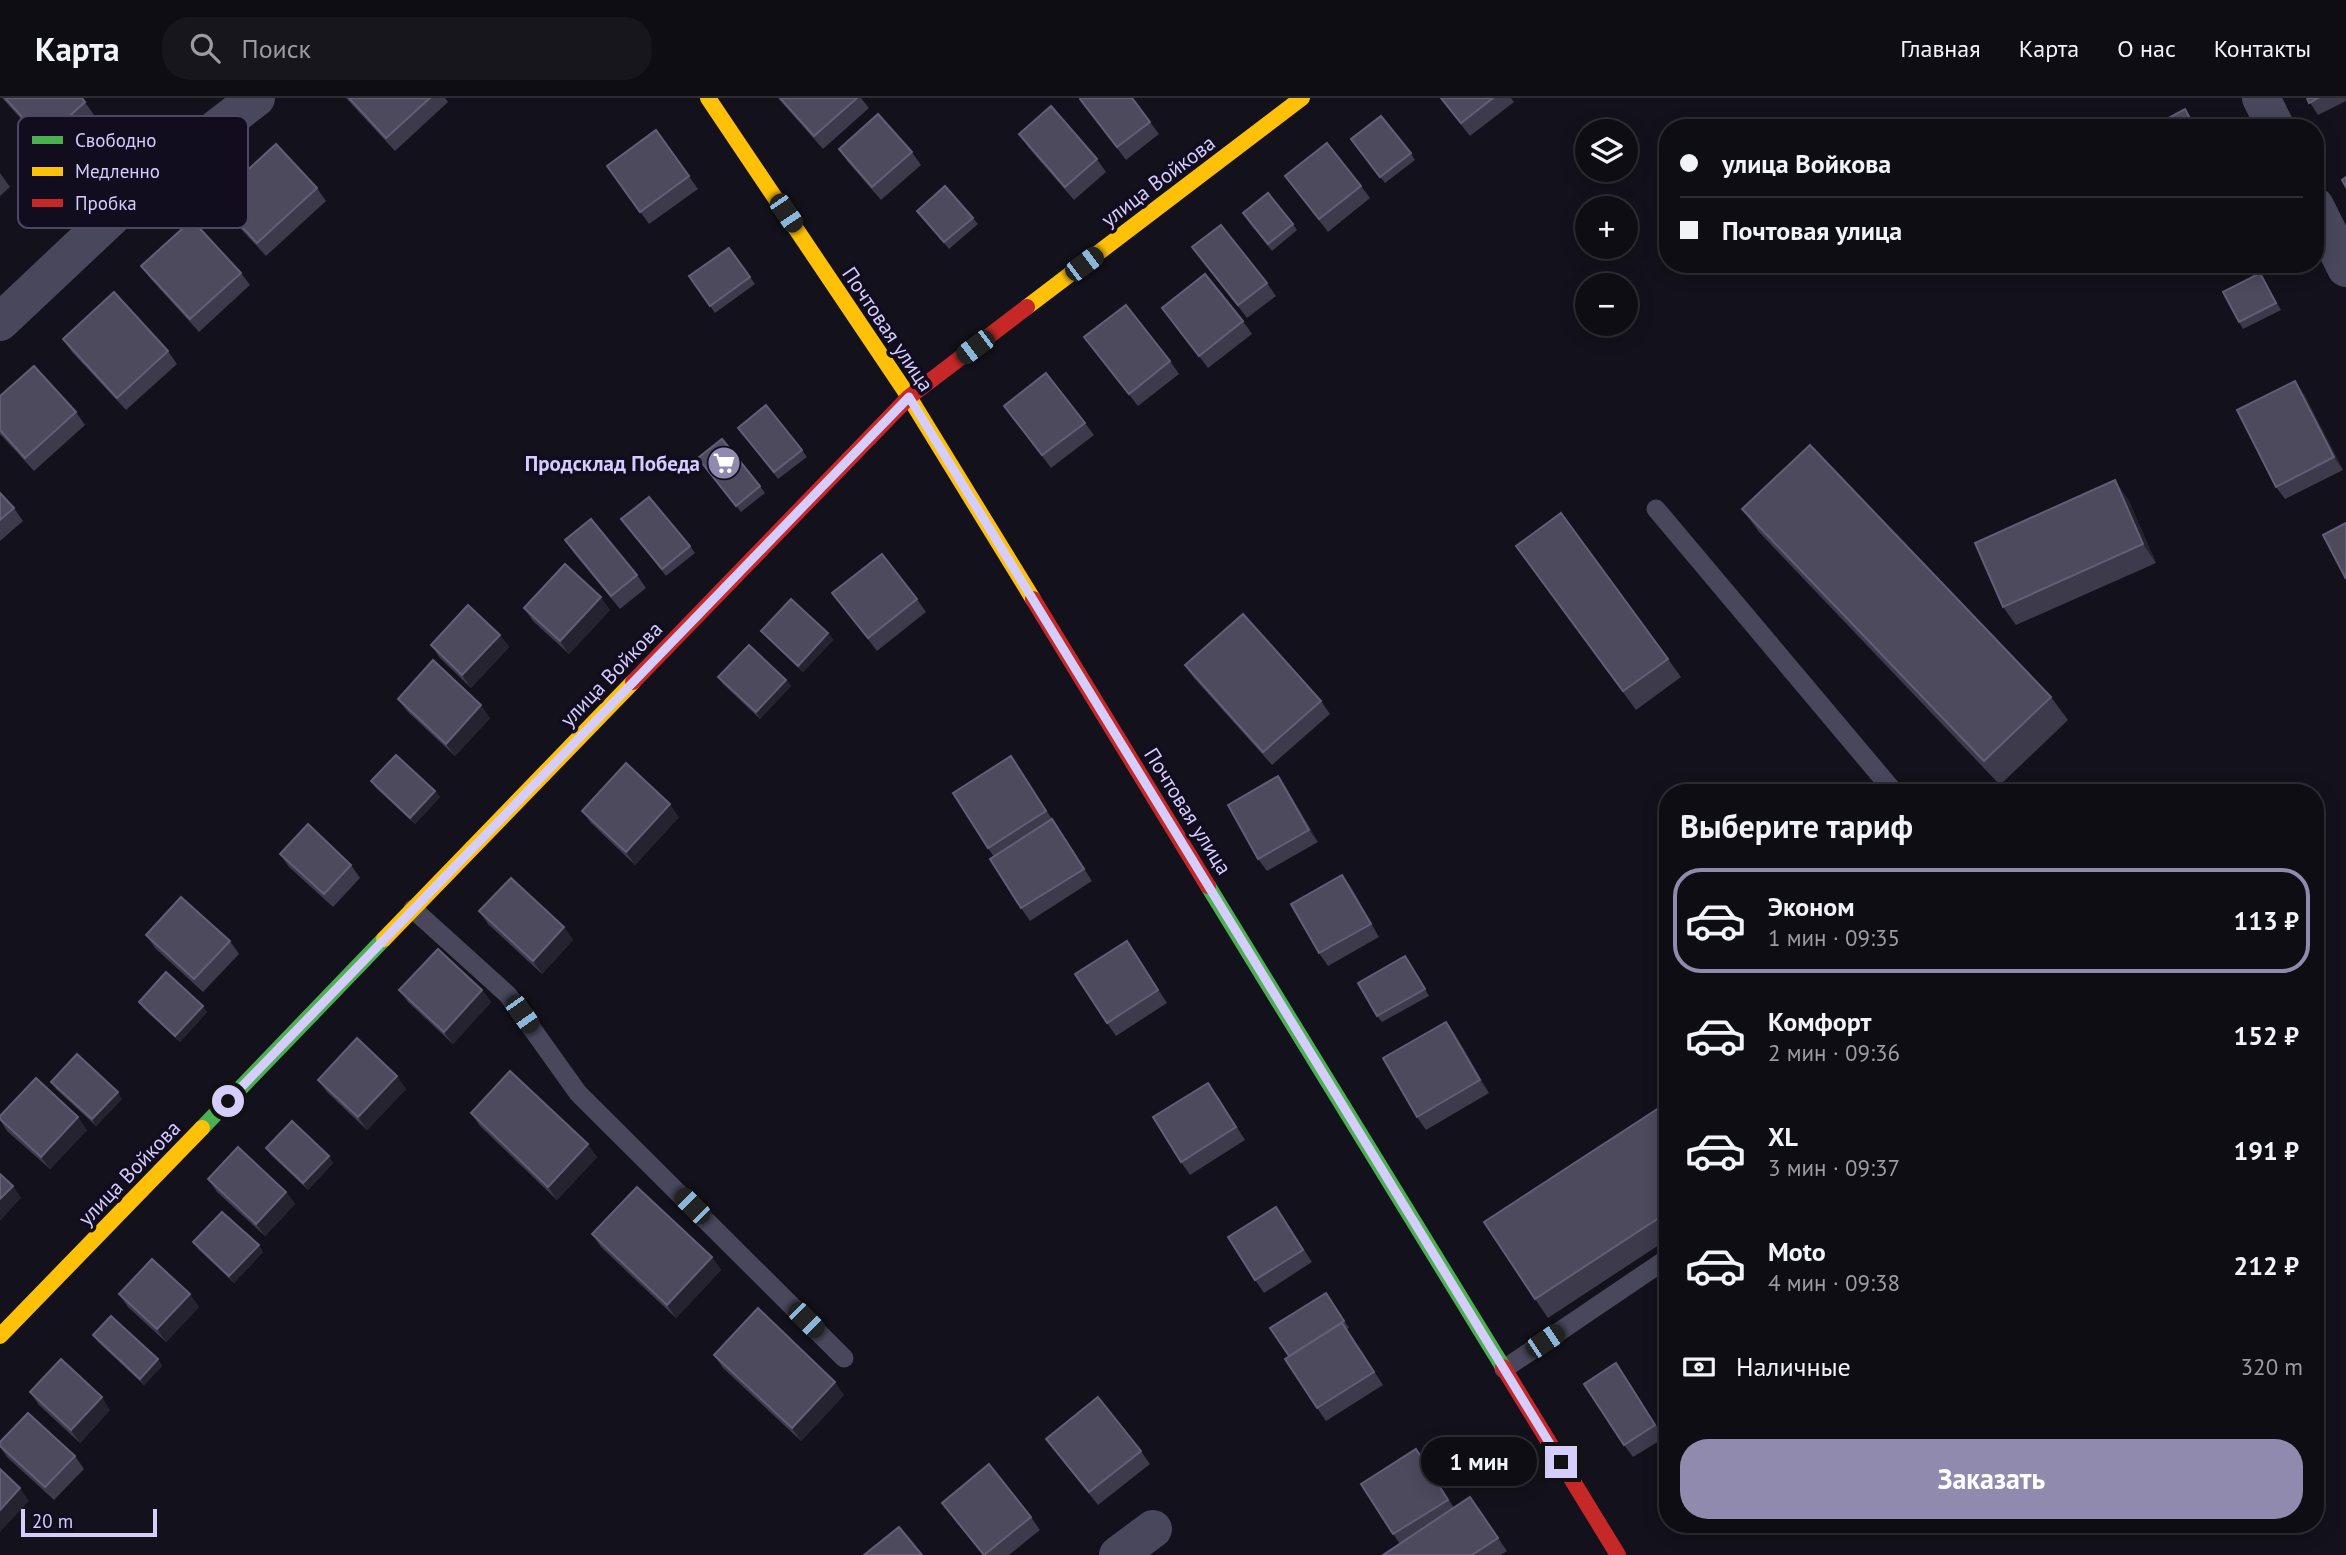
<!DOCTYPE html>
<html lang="ru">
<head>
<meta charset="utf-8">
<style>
  body { margin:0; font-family:"PT Sans",sans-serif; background:#17161d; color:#f1f3f6; height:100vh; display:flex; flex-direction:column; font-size:26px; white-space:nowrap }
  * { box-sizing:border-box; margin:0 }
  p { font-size:23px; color:#9b9ca0 }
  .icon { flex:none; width:38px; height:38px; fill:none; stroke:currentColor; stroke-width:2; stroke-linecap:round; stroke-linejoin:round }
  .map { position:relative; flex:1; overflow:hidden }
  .side { position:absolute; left:1659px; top:686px; width:665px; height:749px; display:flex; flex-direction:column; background:#0e0d14; border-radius:28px; box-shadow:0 4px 18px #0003,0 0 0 2px #2e2d34 }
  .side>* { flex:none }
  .top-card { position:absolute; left:1659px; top:21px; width:665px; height:154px; border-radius:28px; box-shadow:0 4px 18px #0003,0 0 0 2px #2e2d34; display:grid; align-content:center; height:154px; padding:0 21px; background:#0e0d14 }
  .controls { position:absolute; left:1575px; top:21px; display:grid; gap:14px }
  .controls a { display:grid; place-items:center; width:63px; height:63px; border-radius:50%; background:#0e0d14; box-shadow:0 4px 18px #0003,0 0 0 2px #2e2d34; font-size:35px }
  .scale { position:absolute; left:21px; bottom:18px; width:136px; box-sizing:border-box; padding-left:7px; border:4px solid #d4cdfd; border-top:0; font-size:19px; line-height:24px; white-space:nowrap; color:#d4cdfd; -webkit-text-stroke:5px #110d1f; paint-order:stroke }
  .end { position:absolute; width:32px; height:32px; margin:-16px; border:9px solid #d4cdfd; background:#111; box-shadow:0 0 0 4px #111 }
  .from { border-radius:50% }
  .bubble { position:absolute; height:49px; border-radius:24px; background:#0e0d14; box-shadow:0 4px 18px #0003,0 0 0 2px #2e2d34; font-size:23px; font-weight:700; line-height:49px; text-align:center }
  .car { position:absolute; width:21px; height:42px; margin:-21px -10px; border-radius:9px; box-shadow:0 0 5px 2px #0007; background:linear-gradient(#222 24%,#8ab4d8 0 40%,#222 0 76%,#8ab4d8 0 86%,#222 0) }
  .top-card b { display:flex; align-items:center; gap:24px; height:66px; font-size:26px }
  .top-card b+b { border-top:2px solid #2e2d34 }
  .top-card i { width:18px; height:18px; background:#f1f3f6 }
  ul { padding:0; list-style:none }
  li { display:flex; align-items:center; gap:21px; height:105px; margin:0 14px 10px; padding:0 7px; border:4px solid transparent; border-radius:28px }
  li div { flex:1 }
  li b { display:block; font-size:26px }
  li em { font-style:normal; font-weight:700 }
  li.active { border-color:#908bae }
  li>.icon { width:63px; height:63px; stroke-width:1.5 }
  h2 { padding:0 21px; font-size:32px; line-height:84px }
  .pay { display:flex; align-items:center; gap:18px; height:77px; padding:0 21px; font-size:26px }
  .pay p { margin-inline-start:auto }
  .cta { display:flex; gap:14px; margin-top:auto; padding:14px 21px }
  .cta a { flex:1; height:80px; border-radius:28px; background:#908bae; color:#fff; font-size:28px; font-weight:700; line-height:80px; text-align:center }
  header { display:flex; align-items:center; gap:42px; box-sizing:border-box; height:98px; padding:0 35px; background:#0e0d14; border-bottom:2px solid #2e2d34 }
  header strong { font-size:33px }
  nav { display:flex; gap:38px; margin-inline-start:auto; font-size:24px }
  .search { width:490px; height:63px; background:#17161d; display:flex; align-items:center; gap:18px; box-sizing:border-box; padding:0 24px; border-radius:28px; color:#9b9ca0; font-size:26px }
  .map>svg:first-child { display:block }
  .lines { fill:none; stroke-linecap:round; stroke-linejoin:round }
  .lane { stroke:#48475c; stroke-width:19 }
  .street { stroke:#48475c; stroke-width:38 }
  .fast { stroke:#4caf50; stroke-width:16 }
  .slow { stroke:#ffc107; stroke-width:16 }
  .jam { stroke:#c62828; stroke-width:16 }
  .wall { fill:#3c3a4b }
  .shaded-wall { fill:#252330 }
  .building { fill:#4d4a5e; stroke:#625e77; stroke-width:2 }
  .route { stroke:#d4cdfd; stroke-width:9 }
  .labels { text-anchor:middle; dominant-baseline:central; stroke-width:7; stroke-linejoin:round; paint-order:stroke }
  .street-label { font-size:21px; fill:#d4cdfd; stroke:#110d1f }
  .poi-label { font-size:21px; font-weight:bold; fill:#d4cdfd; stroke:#110d1f; text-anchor:end }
  .key { fill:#110d1f; stroke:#4c4762; stroke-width:2 }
  .key-label { font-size:19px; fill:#d4cdfd }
</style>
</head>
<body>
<header>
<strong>Карта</strong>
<div class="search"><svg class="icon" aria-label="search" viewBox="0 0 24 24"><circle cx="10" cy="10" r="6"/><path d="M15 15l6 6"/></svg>Поиск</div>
<nav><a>Главная</a><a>Карта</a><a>О нас</a><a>Контакты</a></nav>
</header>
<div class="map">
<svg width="2346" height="1457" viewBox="0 0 2346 1457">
  <rect width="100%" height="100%" fill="#13111b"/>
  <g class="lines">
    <g class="lane">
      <path d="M1656,411L1895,695"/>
      <path d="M413,811L508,897L578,995L844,1260"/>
      <path d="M1504,1271L1668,1160"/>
    </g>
    <g class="street">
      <path d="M2261,0L2276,30"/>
      <path d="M2315,108L2346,170"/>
      <path d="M0,224L155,78L256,0"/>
      <path d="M1118,1457L1153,1431"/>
    </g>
    <g class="fast">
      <path d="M1208,788L1503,1269"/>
      <path d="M202,1030L384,841"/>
    </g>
    <g class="slow">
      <path d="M708,0L909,299L1033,501"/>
      <path d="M1027,209L1302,0"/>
      <path d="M384,841L633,584"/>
      <path d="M0,1238L202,1030"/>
    </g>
    <g class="jam">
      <path d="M1033,501L1208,788"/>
      <path d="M633,584L909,299L1027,209"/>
      <path d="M1503,1269L1618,1457"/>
    </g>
  </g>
  <g class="wall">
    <path d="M2,0H82L94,17L52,55Z"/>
    <path d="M346,0H445L448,4L395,53Z"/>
    <path d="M778,0H861L869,10L823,51Z"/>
    <path d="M1440,0H1511L1514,4L1470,38Z"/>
    <path d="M2307,0H2346V3L2318,17Z"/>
    <path d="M1080,1L1150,24L1159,36L1126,62Z"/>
    <path d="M656,32L698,91L649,126L607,68Z"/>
    <path d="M1019,36L1097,61L1106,74L1074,102L1028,49Z"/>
    <path d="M1356,48L1411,55L1415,62L1385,85Z"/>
    <path d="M839,51L912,54L921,67L881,102L848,64Z"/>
    <path d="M0,75L10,89L0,98Z"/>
    <path d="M1285,78L1361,88L1370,100L1328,134Z"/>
    <path d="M317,90L326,103L266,158L225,114L216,101Z"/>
    <path d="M917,113L973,120L978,126L949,151Z"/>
    <path d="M1247,122L1293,126L1297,132L1272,153Z"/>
    <path d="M1192,149L1267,185L1276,198L1247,220Z"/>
    <path d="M729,150L755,186L715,215L689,178Z"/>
    <path d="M141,168L241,175L250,187L199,234L150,180Z"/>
    <path d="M2260,175L2281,212L2243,231L2239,224Z"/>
    <path d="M1162,210L1243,223L1252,236L1208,270Z"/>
    <path d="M1084,239L1170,263L1179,276L1138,308Z"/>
    <path d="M63,241L168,253L177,266L126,312L72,254Z"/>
    <path d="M2304,296L2343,372L2285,401L2276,389Z"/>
    <path d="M0,298L76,314L85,327L34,373L0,336Z"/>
    <path d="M1004,308L1085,325L1094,337L1051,370Z"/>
    <path d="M738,330L802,352L807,359L778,381Z"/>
    <path d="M702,366L760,388L765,395L741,414Z"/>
    <path d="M0,395L14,410L23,423L0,443Z"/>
    <path d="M2128,401L2156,465L2016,527L2003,509Z"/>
    <path d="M1742,411L2051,599L2068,622L2000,687L1759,434Z"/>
    <path d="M621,421L690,448L695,455L666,478Z"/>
    <path d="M565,442L637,477L646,490L620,511L574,455Z"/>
    <path d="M1516,448L1668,561L1681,579L1636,612Z"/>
    <path d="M832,495L917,501L926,514L877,553Z"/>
    <path d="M524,510L610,512L569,556L533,523Z"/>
    <path d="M761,533L828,535L833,542L803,574L766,539Z"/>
    <path d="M500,537L509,549L471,590L440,560L431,547Z"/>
    <path d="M1185,567L1321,603L1330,616L1272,667L1194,580Z"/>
    <path d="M718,579L786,582L791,588L760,621L723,586Z"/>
    <path d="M398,601L490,620L455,658L407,613Z"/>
    <path d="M1011,658L1052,721L1061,734L1092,783L1030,823L1021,810L994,759L988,750Z"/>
    <path d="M1278,678L1287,691L1318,744L1267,773L1258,761Z"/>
    <path d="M371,683L435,693L440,699L415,726L376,690Z"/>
    <path d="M582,713L679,719L635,767L591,725Z"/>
    <path d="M280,756L351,767L360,780L333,809L289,769Z"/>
    <path d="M1342,777L1351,789L1379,839L1328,868L1319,855Z"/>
    <path d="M479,813L564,829L573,842L542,876L488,826Z"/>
    <path d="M146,837L230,843L239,856L203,894L155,850Z"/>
    <path d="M1136,856L1167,905L1116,938L1107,925Z"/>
    <path d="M1410,865L1429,898L1382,924L1377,918Z"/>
    <path d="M399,892H482L491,904L453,946L408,904Z"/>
    <path d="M139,904L207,914L180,944L144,911Z"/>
    <path d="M1455,936L1489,995L1426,1032L1417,1019Z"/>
    <path d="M318,982L406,991L367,1032L327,994Z"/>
    <path d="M51,984L122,1001L96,1028L56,991Z"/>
    <path d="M1217,997L1245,1042L1190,1077L1181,1064Z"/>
    <path d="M1668,1004V1141L1548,1220L1535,1201Z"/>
    <path d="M471,1015L597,1059L557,1102L480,1028Z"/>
    <path d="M0,1018L87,1032L50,1071L7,1033L0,1022Z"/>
    <path d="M266,1050L333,1065L308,1092L271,1057Z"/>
    <path d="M208,1081L286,1094L295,1106L265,1138L217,1094Z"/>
    <path d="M1285,1122L1312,1164L1264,1195L1255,1182Z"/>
    <path d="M592,1136L712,1159L721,1172L676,1220L601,1149Z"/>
    <path d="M193,1144L263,1154L234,1185L198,1151Z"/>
    <path d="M1326,1195L1349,1230L1347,1231L1383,1287L1326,1323L1317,1310L1289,1258Z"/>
    <path d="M119,1196L199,1209L166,1244L128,1209Z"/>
    <path d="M93,1237L158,1261L162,1268L144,1287L98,1244Z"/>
    <path d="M714,1257L844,1297L801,1343L723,1270Z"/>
    <path d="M1625,1278L1664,1340L1633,1359L1624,1347Z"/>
    <path d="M30,1294L110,1312L80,1345L39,1307Z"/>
    <path d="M1046,1341L1141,1353L1150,1366L1098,1407L1055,1353Z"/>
    <path d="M0,1344L75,1358L84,1371L54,1402L7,1359L0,1349Z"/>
    <path d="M1425,1364L1454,1410L1470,1399L1507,1453L1501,1457H1383L1400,1446L1393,1436Z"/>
    <path d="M942,1405L1031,1419L1040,1432L1009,1457H983Z"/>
  </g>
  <g class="shaded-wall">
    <path d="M2185,11L2194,24L2197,30H2195Z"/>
    <path d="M2260,175L2264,181L2281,212L2276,205Z"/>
    <path d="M2295,283L2304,296L2343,372L2334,359Z"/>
    <path d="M2115,382L2128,401L2156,465L2143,446Z"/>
    <path d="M601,499L610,512L569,556L560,543Z"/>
    <path d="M828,535L833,542L803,574L798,568Z"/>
    <path d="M500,537L509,549L471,590L462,577Z"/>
    <path d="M786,582L791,588L760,621L756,614Z"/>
    <path d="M481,607L490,620L455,658L446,646Z"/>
    <path d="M1278,678L1287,691L1318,744L1309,732Z"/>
    <path d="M435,693L440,699L415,726L410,720Z"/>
    <path d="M670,706L679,719L635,767L626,754Z"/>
    <path d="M1342,777L1351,789L1379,839L1371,826Z"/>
    <path d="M564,829L573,842L542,876L533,863Z"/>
    <path d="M1127,843L1136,856L1167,905L1158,892Z"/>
    <path d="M482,892L491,904L453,946L444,934Z"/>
    <path d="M203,908L207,914L180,944L175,938Z"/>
    <path d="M1446,924L1455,936L1489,995L1480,982Z"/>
    <path d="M397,978L406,991L367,1032L358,1019Z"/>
    <path d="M118,994L122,1001L96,1028L92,1021Z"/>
    <path d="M78,1019L87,1032L50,1071L41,1059Z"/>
    <path d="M588,1046L597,1059L557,1102L548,1089Z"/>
    <path d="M329,1058L333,1065L308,1092L303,1085Z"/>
    <path d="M13,1088L21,1100L0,1123V1101Z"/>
    <path d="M286,1094L295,1106L265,1138L256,1126Z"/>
    <path d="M259,1147L263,1154L234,1185L229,1178Z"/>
    <path d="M712,1159L721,1172L676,1220L667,1207Z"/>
    <path d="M190,1196L199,1209L166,1244L157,1231Z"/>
    <path d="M158,1261L162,1268L144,1287L140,1281Z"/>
    <path d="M835,1284L844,1297L801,1343L792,1330Z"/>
    <path d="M102,1299L110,1312L80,1345L71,1332Z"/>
    <path d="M20,1390L29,1403L0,1434V1412Z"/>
  </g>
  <g class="building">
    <path d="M5,0H82L85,4L43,42Z"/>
    <path d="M349,0H430L386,40Z"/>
    <path d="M780,0H857L814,38Z"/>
    <path d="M1081,0H1132L1150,24L1117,49L1080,1Z"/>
    <path d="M1441,0H1493L1461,25Z"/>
    <path d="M2307,0H2318L2309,5Z"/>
    <path d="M1051,8L1097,61L1065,89L1019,36Z"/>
    <path d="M2185,11L2195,30H2150Z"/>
    <path d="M878,16L912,54L872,89L839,51Z"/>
    <path d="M1381,18L1411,55L1380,79L1351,41Z"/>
    <path d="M656,32L689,78L640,114L607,68Z"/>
    <path d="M1327,45L1361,88L1319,121L1285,78Z"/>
    <path d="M276,46L317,90L257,145L216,101Z"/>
    <path d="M2346,79V89L2342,82Z"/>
    <path d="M945,88L973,120L944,144L917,113Z"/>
    <path d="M1268,95L1293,126L1268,146L1243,115Z"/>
    <path d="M192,122L241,175L190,221L141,168Z"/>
    <path d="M1221,127L1267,185L1238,207L1192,149Z"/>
    <path d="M729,150L750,179L710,208L689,178Z"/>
    <path d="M2260,175L2276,205L2239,224L2223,194Z"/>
    <path d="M1205,176L1243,223L1199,258L1162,210Z"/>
    <path d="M114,194L168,253L117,300L63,241Z"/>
    <path d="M1126,207L1170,263L1129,296L1084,239Z"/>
    <path d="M34,268L76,314L25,360L0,332V298Z"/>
    <path d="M1046,275L1085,325L1042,357L1004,308Z"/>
    <path d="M2295,283L2334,359L2276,389L2237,312Z"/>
    <path d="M766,307L802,352L774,374L738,330Z"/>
    <path d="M722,341L760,388L736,408L698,360Z"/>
    <path d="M1810,347L2051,599L1984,663L1742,411Z"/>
    <path d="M2115,382L2143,446L2003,509L1975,445Z"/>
    <path d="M0,395L14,410L0,422Z"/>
    <path d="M649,399L690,448L662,471L621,421Z"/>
    <path d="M1561,415L1668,561L1623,593L1516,448Z"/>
    <path d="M591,421L637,477L611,498L565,442Z"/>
    <path d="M2346,425V481L2323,437Z"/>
    <path d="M882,456L917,501L868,540L832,495Z"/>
    <path d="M565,466L601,499L560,543L524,510Z"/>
    <path d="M791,501L828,535L798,568L761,533Z"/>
    <path d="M468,507L500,537L462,577L431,547Z"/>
    <path d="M1243,516L1321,603L1263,654L1185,567Z"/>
    <path d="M749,547L786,582L756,614L718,579Z"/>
    <path d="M433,562L481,607L446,646L398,601Z"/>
    <path d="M396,657L435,693L410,720L371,683Z"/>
    <path d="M1011,658L1046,713L988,750L953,695Z"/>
    <path d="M626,665L670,706L626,754L582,713Z"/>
    <path d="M1278,678L1309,732L1258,761L1228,707Z"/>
    <path d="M1052,721L1084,771L1021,810L990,761Z"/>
    <path d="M308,726L351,767L324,796L280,756Z"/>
    <path d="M1342,777L1371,826L1319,855L1291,806Z"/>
    <path d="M511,780L564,829L533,863L479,813Z"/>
    <path d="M181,799L230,843L194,881L146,837Z"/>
    <path d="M1127,843L1158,892L1107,925L1075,876Z"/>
    <path d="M438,851L482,892L444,934L399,892Z"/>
    <path d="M1405,858L1425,891L1377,918L1358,885Z"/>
    <path d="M166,874L203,908L175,938L139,904Z"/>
    <path d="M1446,924L1480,982L1417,1019L1383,960Z"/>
    <path d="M357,940L397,978L358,1019L318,982Z"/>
    <path d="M77,956L118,994L92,1021L51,984Z"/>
    <path d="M510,973L588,1046L548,1089L471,1015Z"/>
    <path d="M36,980L78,1019L41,1059L0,1021V1018Z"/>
    <path d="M1208,985L1236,1029L1181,1064L1153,1019Z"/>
    <path d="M1668,1004V1114L1535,1201L1484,1124Z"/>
    <path d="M292,1023L329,1058L303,1085L266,1050Z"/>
    <path d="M238,1049L286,1094L256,1126L208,1081Z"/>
    <path d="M0,1076L13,1088L0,1101Z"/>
    <path d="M637,1089L712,1159L667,1207L592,1136Z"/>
    <path d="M1276,1109L1303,1152L1255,1182L1228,1139Z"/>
    <path d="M222,1114L259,1147L229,1178L193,1144Z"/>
    <path d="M152,1161L190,1196L157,1231L119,1196Z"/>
    <path d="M1326,1195L1344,1223L1289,1258L1270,1230Z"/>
    <path d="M758,1210L835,1284L792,1330L714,1257Z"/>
    <path d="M111,1218L158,1261L140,1281L93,1237Z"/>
    <path d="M1342,1225L1374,1274L1317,1310L1285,1261Z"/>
    <path d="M61,1261L102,1299L71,1332L30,1294Z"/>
    <path d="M1616,1265L1655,1327L1624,1347L1584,1286Z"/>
    <path d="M1098,1299L1141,1353L1089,1394L1046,1341Z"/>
    <path d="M28,1315L75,1358L45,1389L0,1348V1344Z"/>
    <path d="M1416,1351L1448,1402L1393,1436L1361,1386Z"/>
    <path d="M989,1366L1031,1419L984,1457L942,1405Z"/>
    <path d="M0,1371L20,1390L0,1412Z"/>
    <path d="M1470,1399L1498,1440L1472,1457H1383Z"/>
    <path d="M899,1429L922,1457H864Z"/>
  </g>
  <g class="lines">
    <path class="route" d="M228,1003L909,299L1561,1364"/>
  </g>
  <defs>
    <symbol id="supermarket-disc" viewBox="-11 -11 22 22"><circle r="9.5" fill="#908bae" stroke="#110d1f"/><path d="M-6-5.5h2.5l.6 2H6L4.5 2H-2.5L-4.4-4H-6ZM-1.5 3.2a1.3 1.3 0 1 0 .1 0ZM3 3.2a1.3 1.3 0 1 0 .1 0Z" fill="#fff"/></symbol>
  </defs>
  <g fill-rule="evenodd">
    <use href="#supermarket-disc" x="705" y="346" width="38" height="38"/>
  </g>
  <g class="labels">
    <g class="street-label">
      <text transform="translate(1158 83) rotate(-37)">улица Войкова</text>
      <text transform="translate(888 231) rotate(56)">Почтовая улица</text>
      <text transform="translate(611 576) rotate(-46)">улица Войкова</text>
      <text transform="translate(1188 713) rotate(58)">Почтовая улица</text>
      <text transform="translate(129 1075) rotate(-46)">улица Войкова</text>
    </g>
    <g class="poi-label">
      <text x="700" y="365">Продсклад Победа</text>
    </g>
  </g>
  <rect x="18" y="18" width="230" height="112" rx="10" class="key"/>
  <rect x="32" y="38" width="31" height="8" fill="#4caf50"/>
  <rect x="32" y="69" width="31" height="9" fill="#ffc107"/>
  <rect x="32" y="101" width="31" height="8" fill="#c62828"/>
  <g class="key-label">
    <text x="75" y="49">Свободно</text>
    <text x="75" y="80">Медленно</text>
    <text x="75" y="112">Пробка</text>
  </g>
</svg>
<div class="controls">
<a><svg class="icon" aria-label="layers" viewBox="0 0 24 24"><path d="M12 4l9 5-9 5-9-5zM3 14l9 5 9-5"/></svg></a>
<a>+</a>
<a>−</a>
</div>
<div class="scale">20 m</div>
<i class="end from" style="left:228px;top:1003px"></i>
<i class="end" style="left:1561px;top:1364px"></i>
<div class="bubble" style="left:1421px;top:1339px;width:116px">1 мин</div>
<i class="car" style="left:786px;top:115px;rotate:146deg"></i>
<i class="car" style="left:1084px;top:166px;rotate:53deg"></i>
<i class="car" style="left:975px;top:249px;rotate:233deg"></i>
<i class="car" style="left:522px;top:916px;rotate:145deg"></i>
<i class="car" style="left:692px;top:1108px;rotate:315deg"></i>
<i class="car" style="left:806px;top:1222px;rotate:135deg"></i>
<i class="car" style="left:1545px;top:1243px;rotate:56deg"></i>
<div class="top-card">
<b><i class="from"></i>улица Войкова</b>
<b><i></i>Почтовая улица</b>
</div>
<section class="side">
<h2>Выберите тариф</h2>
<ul>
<li class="active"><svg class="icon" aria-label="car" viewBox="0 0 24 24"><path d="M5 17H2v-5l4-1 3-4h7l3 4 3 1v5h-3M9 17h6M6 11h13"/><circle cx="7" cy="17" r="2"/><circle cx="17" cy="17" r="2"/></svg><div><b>Эконом</b><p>1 мин · 09:35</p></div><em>113 ₽</em></li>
<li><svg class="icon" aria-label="car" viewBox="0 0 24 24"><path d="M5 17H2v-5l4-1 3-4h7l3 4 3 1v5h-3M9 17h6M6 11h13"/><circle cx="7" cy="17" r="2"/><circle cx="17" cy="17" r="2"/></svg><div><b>Комфорт</b><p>2 мин · 09:36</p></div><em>152 ₽</em></li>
<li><svg class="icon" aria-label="car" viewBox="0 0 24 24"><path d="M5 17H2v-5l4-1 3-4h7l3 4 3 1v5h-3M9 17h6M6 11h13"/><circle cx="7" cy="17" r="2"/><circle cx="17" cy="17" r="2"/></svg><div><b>XL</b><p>3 мин · 09:37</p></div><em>191 ₽</em></li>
<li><svg class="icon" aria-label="car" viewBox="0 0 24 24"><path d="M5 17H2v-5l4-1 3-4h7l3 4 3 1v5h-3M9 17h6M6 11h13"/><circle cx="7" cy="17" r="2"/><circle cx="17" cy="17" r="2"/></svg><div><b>Moto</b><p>4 мин · 09:38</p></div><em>212 ₽</em></li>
</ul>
<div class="pay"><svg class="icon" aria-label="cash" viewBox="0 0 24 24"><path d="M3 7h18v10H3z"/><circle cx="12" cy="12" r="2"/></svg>Наличные<p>320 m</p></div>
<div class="cta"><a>Заказать</a></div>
</section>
</div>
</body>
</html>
